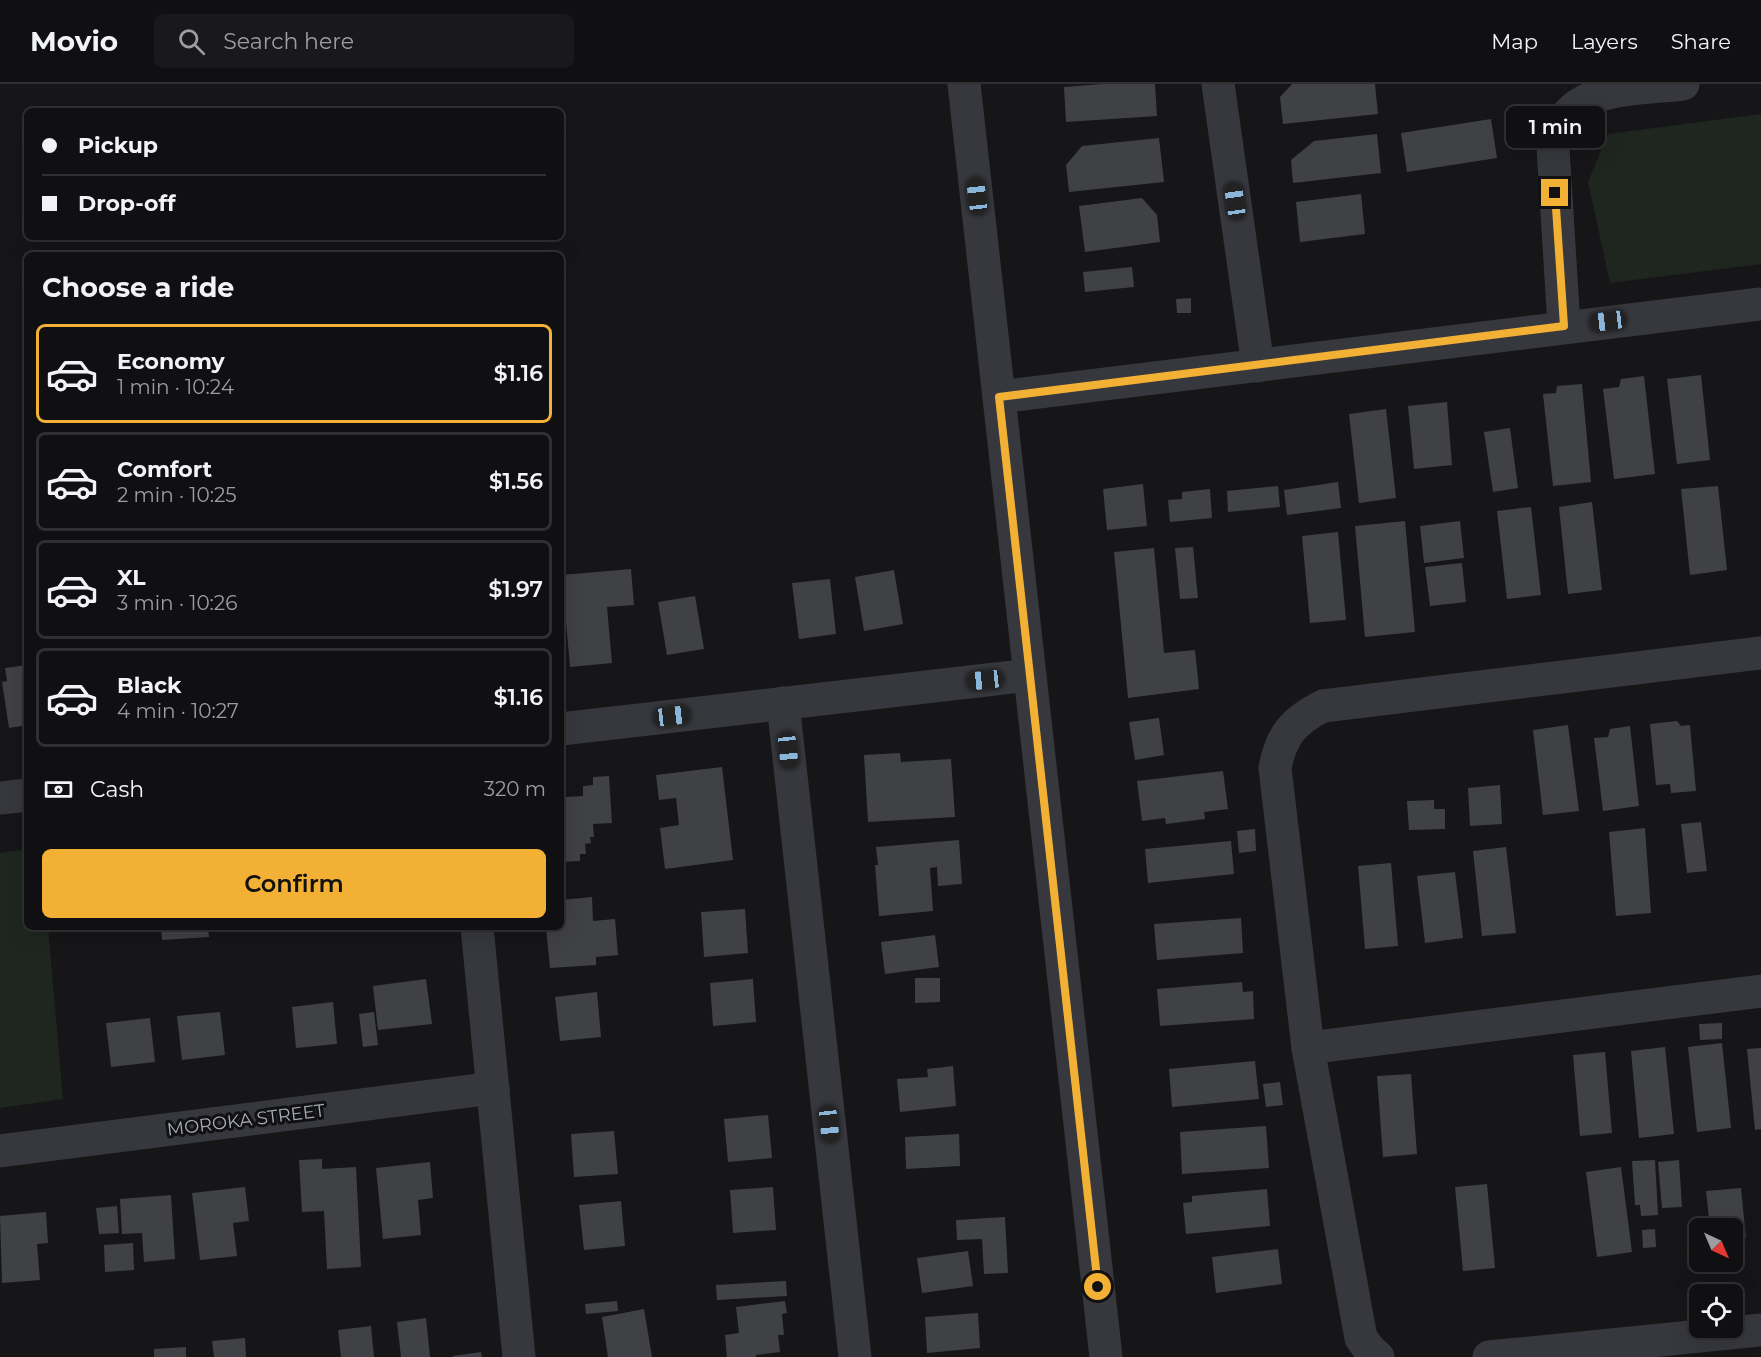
<!DOCTYPE html>
<html lang="en">
<head>
<meta charset="utf-8">
<style>
  body { margin:0; font-family:Montserrat,sans-serif; background:#19191b; color:#f1f3f6; height:100vh; display:flex; flex-direction:column; font-size:22px; white-space:nowrap }
  * { box-sizing:border-box; margin:0 }
  p { font-size:20px; color:#9c9d9f }
  .icon { flex:none; width:33px; height:33px; fill:none; stroke:currentColor; stroke-width:2; stroke-linecap:round; stroke-linejoin:round }
  .map { position:relative; flex:1; overflow:hidden }
  .details { position:absolute; left:24px; top:168px; width:540px; height:678px; display:flex; flex-direction:column; background:#101012; border-radius:9px; box-shadow:0 6px 24px #0002,0 0 0 2px #303032 }
  .details>* { flex:none }
  .top-card { position:absolute; left:24px; top:24px; width:540px; height:132px; border-radius:9px; box-shadow:0 6px 24px #0002,0 0 0 2px #303032; display:grid; align-content:center; height:132px; padding:0 18px; background:#101012 }
  .needle { width:39px; rotate:136deg }
  .controls { position:absolute; left:1689px; top:1134px; display:grid; gap:12px }
  .controls a { display:grid; place-items:center; width:54px; height:54px; border-radius:9px; background:#101012; box-shadow:0 6px 24px #0002,0 0 0 2px #303032; font-size:30px }
  .end { position:absolute; width:27px; height:27px; margin:-14px; border:8px solid #f2b134; background:#111; box-shadow:0 0 0 3px #111 }
  .from { border-radius:50% }
  .bubble { position:absolute; height:42px; border-radius:9px; background:#101012; box-shadow:0 6px 24px #0002,0 0 0 2px #303032; font-size:20px; font-weight:600; line-height:42px; text-align:center }
  .car { position:absolute; width:18px; height:36px; margin:-18px -9px; border-radius:8px; box-shadow:0 0 4px 2px #0007; background:linear-gradient(#222 24%,#8ab4d8 0 40%,#222 0 76%,#8ab4d8 0 86%,#222 0) }
  .top-card b { display:flex; align-items:center; gap:21px; height:57px; font-size:22px }
  .top-card b+b { border-top:2px solid #303032 }
  .top-card i { width:15px; height:15px; background:#f1f3f6 }
  ul { padding:0; list-style:none }
  li { display:flex; align-items:center; gap:18px; height:99px; margin:0 12px 9px; padding:0 6px; border:3px solid #303032; border-radius:9px }
  li div { flex:1 }
  li b { display:block; font-size:22px }
  li em { font-style:normal; font-weight:600 }
  li.selected { border-color:#f2b134 }
  li>.icon { width:54px; height:54px; stroke-width:1.5 }
  h2 { padding:0 18px; font-size:27px; line-height:72px }
  .pay { display:flex; align-items:center; gap:15px; height:66px; padding:0 18px; font-size:22px }
  .pay p { margin-inline-start:auto }
  .button { display:flex; gap:12px; margin-top:auto; padding:12px 18px }
  .button a { flex:1; height:69px; border-radius:9px; background:#f2b134; color:#111; font-size:24px; font-weight:600; line-height:69px; text-align:center }
  header { display:flex; align-items:center; gap:36px; box-sizing:border-box; height:84px; padding:0 30px; background:#101012; border-bottom:2px solid #303032 }
  header strong { font-size:28px }
  nav { display:flex; gap:33px; margin-inline-start:auto; font-size:21px }
  .search { width:420px; height:54px; background:#19191b; display:flex; align-items:center; gap:15px; box-sizing:border-box; padding:0 21px; border-radius:9px; color:#9c9d9f; font-size:22px }
  .map>svg:first-child { display:block }
  .green { fill:#1e261f }
  .building { fill:#404145 }
  .lines { fill:none; stroke-linecap:round; stroke-linejoin:round }
  .minor { stroke:#37383d; stroke-width:33 }
  .route { stroke:#f2b134; stroke-width:8 }
  .labels { text-anchor:middle; dominant-baseline:central; stroke-width:6; stroke-linejoin:round; paint-order:stroke }
  .street-label { font-size:18px; fill:#a8adb8; stroke:#111113 }
</style>
</head>
<body>
<header>
<strong>Movio</strong>
<div class="search"><svg class="icon" aria-label="search" viewBox="0 0 24 24"><circle cx="10" cy="10" r="6"/><path d="M15 15l6 6"/></svg>Search here</div>
<nav><a>Map</a><a>Layers</a><a>Share</a></nav>
</header>
<div class="map">
<svg width="1761" height="1273" viewBox="0 0 1761 1273">
  <rect width="100%" height="100%" fill="#161618"/>
  <g class="green">
    <path d="M1761,30V180L1610,199L1588,98L1608,50Z"/>
    <path d="M27,765V843H48L63,1015L0,1024V769Z"/>
  </g>
  <g class="building">
    <path d="M1103,0H1155L1157,32L1066,38L1064,3Z"/>
    <path d="M1292,0H1375L1378,30L1283,40L1280,13Z"/>
    <path d="M1491,35L1497,74L1407,88L1401,49Z"/>
    <path d="M1377,50L1381,89L1293,99L1291,76L1314,57Z"/>
    <path d="M1159,54L1164,98L1069,108L1066,81L1082,62Z"/>
    <path d="M1361,110L1365,150L1300,158L1296,118Z"/>
    <path d="M1142,114L1157,131L1160,158L1085,168L1079,122Z"/>
    <path d="M1132,183L1134,203L1085,208L1083,188Z"/>
    <path d="M1191,214V229H1177L1176,215Z"/>
    <path d="M1701,291L1710,376L1677,380L1667,295Z"/>
    <path d="M1644,292L1655,390L1614,395L1603,305L1619,303L1621,295Z"/>
    <path d="M1582,300L1591,398L1553,402L1543,310L1556,309L1557,302Z"/>
    <path d="M1447,318L1452,381L1414,385L1408,322Z"/>
    <path d="M1386,325L1396,414L1359,419L1349,330Z"/>
    <path d="M1510,344L1518,404L1493,408L1484,348Z"/>
    <path d="M1338,398L1341,424L1287,431L1284,406Z"/>
    <path d="M1143,400L1147,442L1107,446L1103,405Z"/>
    <path d="M1278,402L1280,423L1228,428L1227,407Z"/>
    <path d="M1718,402L1727,486L1690,491L1681,405Z"/>
    <path d="M1210,405L1212,434L1170,438L1168,416L1182,415V408Z"/>
    <path d="M1592,418L1602,506L1568,510L1559,423Z"/>
    <path d="M1531,423L1541,511L1507,515L1497,427Z"/>
    <path d="M1405,437L1415,548L1365,553L1355,442Z"/>
    <path d="M1460,437L1464,474L1424,479L1420,442Z"/>
    <path d="M1338,448L1346,536L1310,539L1302,452Z"/>
    <path d="M1193,463L1198,514L1180,515L1175,464Z"/>
    <path d="M1154,464L1164,569L1195,566L1199,605L1128,614L1114,468Z"/>
    <path d="M1462,479L1466,518L1430,522L1425,483Z"/>
    <path d="M631,485L634,521L607,523L612,579L570,583L562,491Z"/>
    <path d="M894,486L903,540L864,547L855,493Z"/>
    <path d="M830,495L836,550L799,555L792,499Z"/>
    <path d="M695,512L704,565L667,571L658,518Z"/>
    <path d="M27,581V641L9,644L2,598L7,597L5,584Z"/>
    <path d="M1159,634L1164,671L1135,676L1129,638Z"/>
    <path d="M1677,637L1681,642L1690,641L1696,707L1671,709L1670,700L1656,701L1650,640Z"/>
    <path d="M1568,641L1579,727L1543,731L1533,646Z"/>
    <path d="M1630,642L1639,722L1603,727L1594,654L1608,653L1610,645Z"/>
    <path d="M900,669L901,678L951,675L955,733L868,738L864,671Z"/>
    <path d="M722,683L733,776L665,785L660,744L679,741L676,714L659,716L656,691Z"/>
    <path d="M1223,687L1228,725L1204,728L1205,735L1166,740L1165,734L1142,737L1137,697Z"/>
    <path d="M609,692L612,739L593,740L594,753H590L591,759L585,760L586,770H580V777L561,778V718H564L566,713L583,712V702L593,701V693Z"/>
    <path d="M1500,701L1502,740L1470,742L1468,704Z"/>
    <path d="M1434,716V725H1445V745L1409,746L1407,717Z"/>
    <path d="M1701,738L1707,787L1687,789L1681,740Z"/>
    <path d="M1645,744L1651,829L1616,832L1609,748Z"/>
    <path d="M1255,745L1256,767L1239,769L1237,747Z"/>
    <path d="M959,756L962,800L938,802L937,783L930,784L933,827L879,832L875,781H878L876,763Z"/>
    <path d="M1231,757L1234,790L1148,799L1145,765Z"/>
    <path d="M1506,763L1516,849L1482,852L1473,767Z"/>
    <path d="M1391,779L1398,862L1365,865L1358,782Z"/>
    <path d="M1455,788L1463,854L1425,859L1417,792Z"/>
    <path d="M592,813L593,837L615,835L618,871L596,873V881L550,884L546,843H561V816Z"/>
    <path d="M745,825L748,869L704,873L701,828Z"/>
    <path d="M1241,834L1243,869L1157,876L1154,840Z"/>
    <path d="M161,843H208L209,853L162,856Z"/>
    <path d="M935,851L939,883L885,890L881,858Z"/>
    <path d="M915,894H940V918L915,919Z"/>
    <path d="M426,895L432,940L378,946L373,902Z"/>
    <path d="M753,895L756,938L713,942L710,899Z"/>
    <path d="M1242,898L1243,908L1253,907L1254,935L1160,942L1157,905Z"/>
    <path d="M597,908L601,953L560,957L555,913Z"/>
    <path d="M333,918L337,960L296,964L292,923Z"/>
    <path d="M220,928L225,971L182,976L177,932Z"/>
    <path d="M374,928L378,961L363,963L359,930Z"/>
    <path d="M150,934L155,978L111,983L106,939Z"/>
    <path d="M1722,939V955L1700,956L1699,940Z"/>
    <path d="M1722,959L1731,1044L1697,1048L1688,963Z"/>
    <path d="M1665,963L1674,1050L1639,1054L1631,967Z"/>
    <path d="M1761,964V1045L1755,1046L1747,965Z"/>
    <path d="M1605,968L1612,1049L1580,1052L1573,971Z"/>
    <path d="M1255,977L1259,1015L1172,1023L1169,985Z"/>
    <path d="M953,982L956,1022L900,1028L897,995L928,993L927,985Z"/>
    <path d="M1411,990L1417,1070L1383,1073L1377,992Z"/>
    <path d="M1280,998L1283,1021L1266,1023L1263,1000Z"/>
    <path d="M768,1031L772,1074L728,1078L724,1035Z"/>
    <path d="M1266,1042L1269,1084L1182,1090L1180,1048Z"/>
    <path d="M614,1047L618,1090L574,1093L571,1050Z"/>
    <path d="M959,1050L960,1082L906,1085L905,1053Z"/>
    <path d="M322,1075V1085L356,1083L361,1183L327,1185L324,1127L302,1128L299,1076Z"/>
    <path d="M1655,1076L1658,1131L1641,1132L1640,1121H1635L1632,1077Z"/>
    <path d="M1679,1076L1682,1123L1662,1124L1658,1078Z"/>
    <path d="M430,1078L433,1114L418,1116L421,1151L383,1155L376,1084Z"/>
    <path d="M1621,1083L1632,1168L1597,1173L1586,1088Z"/>
    <path d="M1487,1100L1495,1184L1463,1187L1455,1103Z"/>
    <path d="M245,1103L249,1137L233,1139L237,1172L200,1176L192,1109Z"/>
    <path d="M773,1103L776,1146L733,1149L730,1106Z"/>
    <path d="M1741,1104L1746,1154L1732,1155V1144H1710L1706,1107Z"/>
    <path d="M1267,1105L1270,1142L1186,1150L1183,1119L1192,1118V1112Z"/>
    <path d="M171,1111L175,1175L144,1178L142,1149L122,1150L120,1115Z"/>
    <path d="M621,1117L625,1162L584,1166L579,1121Z"/>
    <path d="M117,1122L119,1149L99,1150L96,1124Z"/>
    <path d="M46,1128L48,1159L37,1160L40,1196L2,1199L0,1132Z"/>
    <path d="M1005,1133L1008,1189L984,1190L982,1155L957,1156L956,1136Z"/>
    <path d="M1655,1145L1656,1163L1643,1164L1642,1146Z"/>
    <path d="M133,1159L134,1186L105,1188L104,1161Z"/>
    <path d="M1278,1165L1282,1200L1216,1209L1212,1173Z"/>
    <path d="M968,1167L973,1202L922,1209L917,1174Z"/>
    <path d="M786,1197L787,1212L717,1216L716,1201Z"/>
    <path d="M617,1217L618,1227L586,1230L585,1220Z"/>
    <path d="M785,1217L787,1229L782,1230L784,1251H778L780,1268L756,1271V1273H727L725,1251L739,1249L736,1223Z"/>
    <path d="M644,1225L652,1273H608L602,1233Z"/>
    <path d="M978,1229L980,1264L927,1269L925,1233Z"/>
    <path d="M426,1234L430,1273H401L397,1238Z"/>
    <path d="M371,1242L374,1273H341L338,1246Z"/>
    <path d="M245,1254L246,1273H214L212,1257Z"/>
    <path d="M186,1263V1273H154V1265Z"/>
    <path d="M481,1268L482,1273H453V1272Z"/>
  </g>
  <g class="lines">
    <g class="minor">
      <path d="M964,0L1106,1273"/>
      <path d="M1218,0L1258,282"/>
      <path d="M1564,242L1553,64C1557,51 1561,37 1571,27C1594,3 1650,4 1683,0"/>
      <path d="M999,313L1761,220"/>
      <path d="M783,619L855,1273"/>
      <path d="M561,645L1030,591"/>
      <path d="M0,714L27,711"/>
      <path d="M477,843L519,1273"/>
      <path d="M1308,964L1761,907"/>
      <path d="M0,1067L493,1004"/>
      <path d="M1378,1273L1369,1265L1361,1254L1308,964L1275,684C1281,652 1293,637 1323,622L1761,569"/>
      <path d="M1489,1273L1761,1246"/>
    </g>
  </g>
  <g class="lines">
    <path class="route" d="M1098,1203L999,313L1564,242L1555,109"/>
  </g>
  <g class="labels">
    <g class="street-label">
      <text transform="translate(246 1036) rotate(-7)">MOROKA STREET</text>
    </g>
  </g>
</svg>
<div class="controls">
<a><svg class="needle" viewBox="-14 -14 28 28"><path d="M0-13l5 13h-10z" fill="#e53935"/><path d="M0 13l5-13h-10z" fill="#9c9d9f"/></svg></a>
<a><svg class="icon" aria-label="locate" viewBox="0 0 24 24"><circle cx="12" cy="12" r="6"/><path d="M12 2v4M12 18v4M2 12h4M18 12h4"/></svg></a>
</div>
<i class="end from" style="left:1098px;top:1203px"></i>
<i class="end" style="left:1555px;top:109px"></i>
<div class="bubble" style="left:1506px;top:22px;width:99px">1 min</div>
<i class="car" style="left:977px;top:112px;rotate:353deg"></i>
<i class="car" style="left:1235px;top:117px;rotate:352deg"></i>
<i class="car" style="left:1608px;top:237px;rotate:263deg"></i>
<i class="car" style="left:985px;top:596px;rotate:264deg"></i>
<i class="car" style="left:672px;top:632px;rotate:83deg"></i>
<i class="car" style="left:788px;top:666px;rotate:174deg"></i>
<i class="car" style="left:829px;top:1040px;rotate:174deg"></i>
<div class="top-card">
<b><i class="from"></i>Pickup</b>
<b><i></i>Drop-off</b>
</div>
<section class="details">
<h2>Choose a ride</h2>
<ul>
<li class="selected"><svg class="icon" aria-label="car" viewBox="0 0 24 24"><path d="M5 17H2v-5l4-1 3-4h7l3 4 3 1v5h-3M9 17h6M6 11h13"/><circle cx="7" cy="17" r="2"/><circle cx="17" cy="17" r="2"/></svg><div><b>Economy</b><p>1 min · 10:24</p></div><em>$1.16</em></li>
<li><svg class="icon" aria-label="car" viewBox="0 0 24 24"><path d="M5 17H2v-5l4-1 3-4h7l3 4 3 1v5h-3M9 17h6M6 11h13"/><circle cx="7" cy="17" r="2"/><circle cx="17" cy="17" r="2"/></svg><div><b>Comfort</b><p>2 min · 10:25</p></div><em>$1.56</em></li>
<li><svg class="icon" aria-label="car" viewBox="0 0 24 24"><path d="M5 17H2v-5l4-1 3-4h7l3 4 3 1v5h-3M9 17h6M6 11h13"/><circle cx="7" cy="17" r="2"/><circle cx="17" cy="17" r="2"/></svg><div><b>XL</b><p>3 min · 10:26</p></div><em>$1.97</em></li>
<li><svg class="icon" aria-label="car" viewBox="0 0 24 24"><path d="M5 17H2v-5l4-1 3-4h7l3 4 3 1v5h-3M9 17h6M6 11h13"/><circle cx="7" cy="17" r="2"/><circle cx="17" cy="17" r="2"/></svg><div><b>Black</b><p>4 min · 10:27</p></div><em>$1.16</em></li>
</ul>
<div class="pay"><svg class="icon" aria-label="cash" viewBox="0 0 24 24"><path d="M3 7h18v10H3z"/><circle cx="12" cy="12" r="2"/></svg>Cash<p>320 m</p></div>
<div class="button"><a>Confirm</a></div>
</section>
</div>
</body>
</html>
